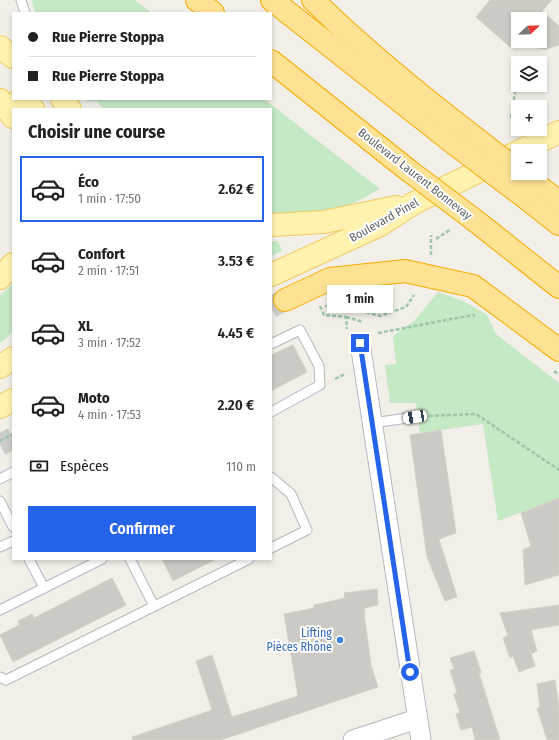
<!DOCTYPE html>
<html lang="fr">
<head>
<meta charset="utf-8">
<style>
  body { margin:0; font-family:"Fira Sans Condensed",sans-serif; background:#f2f2f2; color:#222; height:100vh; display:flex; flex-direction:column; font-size:15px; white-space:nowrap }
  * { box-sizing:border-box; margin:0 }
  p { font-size:13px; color:#767676 }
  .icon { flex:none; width:22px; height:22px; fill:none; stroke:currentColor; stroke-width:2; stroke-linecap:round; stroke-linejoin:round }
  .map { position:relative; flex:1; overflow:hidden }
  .panel { position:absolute; left:12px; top:108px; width:260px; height:452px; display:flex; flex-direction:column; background:#fff; border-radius:0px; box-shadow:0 2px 6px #0003 }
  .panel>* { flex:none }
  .banner { position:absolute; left:12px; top:12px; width:260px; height:88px; border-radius:0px; box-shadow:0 2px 6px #0003; display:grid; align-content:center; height:88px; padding:0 16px; background:#fff }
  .needle { width:26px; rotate:67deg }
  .fabs { position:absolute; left:511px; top:12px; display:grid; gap:8px }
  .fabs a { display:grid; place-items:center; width:36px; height:36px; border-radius:0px; background:#fff; box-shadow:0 2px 6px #0003; font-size:20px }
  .end { position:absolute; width:18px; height:18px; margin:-9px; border:5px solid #2563eb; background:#fff; box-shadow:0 0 0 2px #fff }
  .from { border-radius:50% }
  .bubble { position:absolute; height:28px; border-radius:0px; background:#fff; box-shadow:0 2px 6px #0003; font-size:13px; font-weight:600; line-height:28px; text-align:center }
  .car { position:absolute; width:12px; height:24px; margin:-12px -6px; border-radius:5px; box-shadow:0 0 3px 1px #0007; background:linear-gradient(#fff 24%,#345 0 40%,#fff 0 76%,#345 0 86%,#fff 0) }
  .banner b { display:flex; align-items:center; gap:14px; height:38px; font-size:15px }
  .banner b+b { border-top:1px solid #e0e0e0 }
  .banner i { width:10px; height:10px; background:#222 }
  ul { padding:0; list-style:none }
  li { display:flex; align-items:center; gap:12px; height:66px; margin:0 8px 6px; padding:0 8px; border:2px solid transparent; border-radius:0px }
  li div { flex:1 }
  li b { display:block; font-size:15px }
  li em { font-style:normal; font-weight:600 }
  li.on { border-color:#2563eb }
  li>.icon { width:36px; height:36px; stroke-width:1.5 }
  h2 { padding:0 16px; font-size:18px; line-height:48px }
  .pay { display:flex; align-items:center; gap:10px; height:44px; padding:0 16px; font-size:15px }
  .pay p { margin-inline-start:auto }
  .primary-button { display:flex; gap:8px; margin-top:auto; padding:8px 16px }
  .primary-button a { flex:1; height:46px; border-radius:0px; background:#2563eb; color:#fff; font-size:16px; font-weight:600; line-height:46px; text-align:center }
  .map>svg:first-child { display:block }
  .green { fill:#c5e8c5 }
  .building { fill:#cccac5; stroke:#d6d1c6 }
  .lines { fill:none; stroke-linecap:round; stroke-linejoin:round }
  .highway-tunnel { stroke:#ccccc8; stroke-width:22; stroke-dasharray:22 11; stroke-linecap:butt }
  .lane-casing { stroke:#b5b8bc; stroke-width:11 }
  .street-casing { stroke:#b5b8bc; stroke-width:21 }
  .primary-casing { stroke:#f2c960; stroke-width:24 }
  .highway-casing { stroke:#f9ab00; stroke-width:24 }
  .path { stroke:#9cc7a9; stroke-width:2.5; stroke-dasharray:4 2; stroke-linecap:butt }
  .lane { stroke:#fff; stroke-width:9 }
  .street { stroke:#fff; stroke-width:19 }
  .primary { stroke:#fff2af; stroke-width:22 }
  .highway { stroke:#fde293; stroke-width:22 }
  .highway-bridge-casing { stroke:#f9ab00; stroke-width:24; stroke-linecap:butt }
  .highway-bridge { stroke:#fde293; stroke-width:22 }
  .route { stroke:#2563eb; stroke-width:5 }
  .shop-dot { fill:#3f7fe0; stroke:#fff; stroke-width:1.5 }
  .labels { text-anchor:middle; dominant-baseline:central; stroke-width:4; stroke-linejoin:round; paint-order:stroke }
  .street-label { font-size:12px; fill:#5f6368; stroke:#fff }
  .shop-label { font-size:12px; fill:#366cbe; stroke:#fff; text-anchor:end }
</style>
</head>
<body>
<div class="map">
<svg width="559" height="740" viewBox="0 0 559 740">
  <rect width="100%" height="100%" fill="#f1efe8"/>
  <g class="green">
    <path d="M32,0H135L152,13H35Z"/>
    <path d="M85,99H264L380,189L356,202L329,211L271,214V109H103L98,102L87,101Z"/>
    <path d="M271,241H278L282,251L271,256Z"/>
    <path d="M13,284V332L0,343V295Z"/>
    <path d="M438,292L463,301L487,315L496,334L559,383V498L498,521L483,424L420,433L416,403H390L385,365L396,364L393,336L415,320Z"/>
  </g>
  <g class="building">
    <path d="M490,0H552L542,11L559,26V45L546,49L531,47L524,41H540V19H518V39L510,47L476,17Z"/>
    <path d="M293,345L307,372L271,391V355Z"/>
    <path d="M441,430L456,533L439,539L457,597L445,601L427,557L410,435Z"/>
    <path d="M559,498V575L525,585L523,550L531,546L521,513Z"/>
    <path d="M162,559H216L173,581Z"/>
    <path d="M112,578L126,605L13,662L0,635L19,625L18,621L32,614L34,618Z"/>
    <path d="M377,589L378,605L364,608L365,614H364L371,665L378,687L221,740H133L132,737L212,710L196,661L212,655L232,717L298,696L284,614L314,608V605L345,598L344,593Z"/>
    <path d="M559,605V625L531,630L537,651L531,654L535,666L519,672L513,656L510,658L503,638L508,636L500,613Z"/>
    <path d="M474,651L481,672L479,673L500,740H475L472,727L461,730L456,714L460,713L454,694L457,693L450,670L454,669L450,658Z"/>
    <path d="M555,680L559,707V740H547L537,708L540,707L537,684Z"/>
  </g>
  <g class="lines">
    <g class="highway-tunnel">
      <path d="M271,307L285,300"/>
      <path d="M0,445L13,438"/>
    </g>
    <defs>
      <g id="lane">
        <path d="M21,0L25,13"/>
        <path d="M271,344L300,330L319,366L320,385L271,412"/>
        <path d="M372,423L415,417"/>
        <path d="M271,477L291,494L307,530L271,548"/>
        <path d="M0,479L13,472"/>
        <path d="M0,501L13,527"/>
        <path d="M0,547L13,541"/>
        <path d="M29,559L44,588"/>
        <path d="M130,559L154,606"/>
        <path d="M0,610L102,559"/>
        <path d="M0,677L6,680L249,559"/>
      </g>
      <g id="street">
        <path d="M360,343L421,740"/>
        <path d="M353,740L417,719"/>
      </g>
      <g id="primary">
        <path d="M0,47L13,57"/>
        <path d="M20,99L33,109"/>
        <path d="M62,99L70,109"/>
        <path d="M0,100L13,117"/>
        <path d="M520,151L559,132"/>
        <path d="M271,225L324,222L396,207"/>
        <path d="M271,275L380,225L414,203L518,152"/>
        <path d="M0,278L13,264"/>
        <path d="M0,367L13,358"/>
        <path d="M0,407L13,400"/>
      </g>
      <g id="highway">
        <path d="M197,0L213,13"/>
        <path d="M272,0L456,145"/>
        <path d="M313,0C363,49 418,94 474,137"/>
        <path d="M271,61L408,170"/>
        <path d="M542,189L559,202"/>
        <path d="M526,198L559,224"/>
        <path d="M477,222L559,287"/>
        <path d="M285,300L330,279L405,271L473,286L559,350"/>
      </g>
    </defs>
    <use href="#lane" class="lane-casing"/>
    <use href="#street" class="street-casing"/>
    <use href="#primary" class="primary-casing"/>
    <use href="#highway" class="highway-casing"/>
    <g class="path">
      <path d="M511,118L517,81"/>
      <path d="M436,239L451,229"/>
      <path d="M431,255V235"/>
      <path d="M320,306L324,315L346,317L347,329"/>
      <path d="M325,306H343L380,316L406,307L414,295"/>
      <path d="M346,317L363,322"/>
      <path d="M378,333L473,315L475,316"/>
      <path d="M554,371L559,375"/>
      <path d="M335,379L345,374"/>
      <path d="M429,416L476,414L559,470"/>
      <path d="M0,441L13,434"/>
    </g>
    <use href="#lane" class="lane"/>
    <use href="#street" class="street"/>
    <use href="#primary" class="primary"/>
    <use href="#highway" class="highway"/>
    <defs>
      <g id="highway-bridge">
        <path d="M474,137L518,171"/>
        <path d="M456,145L526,198"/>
        <path d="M408,170L477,222"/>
        <path d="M521,173L542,189"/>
      </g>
    </defs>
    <use href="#highway-bridge" class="highway-bridge-casing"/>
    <use href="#highway-bridge" class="highway-bridge"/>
  </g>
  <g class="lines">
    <path class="route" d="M360,343L410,672"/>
  </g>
  <circle class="shop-dot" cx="340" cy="640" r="4"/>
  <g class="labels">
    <g class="street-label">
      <text transform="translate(415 174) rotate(38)">Boulevard Laurent Bonnevay</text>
      <text transform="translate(384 220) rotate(-29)">Boulevard Pinel</text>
    </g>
    <g class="shop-label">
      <text x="332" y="633">Lifting<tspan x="332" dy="14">Pièces Rhône</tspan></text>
    </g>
  </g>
</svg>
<div class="fabs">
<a><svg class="needle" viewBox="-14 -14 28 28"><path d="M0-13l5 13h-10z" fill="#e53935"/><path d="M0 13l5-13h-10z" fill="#767676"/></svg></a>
<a><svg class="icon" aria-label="layers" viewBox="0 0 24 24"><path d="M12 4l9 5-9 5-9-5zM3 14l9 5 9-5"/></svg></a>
<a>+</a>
<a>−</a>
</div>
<i class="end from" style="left:410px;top:672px"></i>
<i class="end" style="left:360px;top:343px"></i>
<div class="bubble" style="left:327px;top:285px;width:66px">1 min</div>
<i class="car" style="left:415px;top:417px;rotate:261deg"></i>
<div class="banner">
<b><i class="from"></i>Rue Pierre Stoppa</b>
<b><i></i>Rue Pierre Stoppa</b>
</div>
<section class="panel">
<h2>Choisir une course</h2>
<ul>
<li class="on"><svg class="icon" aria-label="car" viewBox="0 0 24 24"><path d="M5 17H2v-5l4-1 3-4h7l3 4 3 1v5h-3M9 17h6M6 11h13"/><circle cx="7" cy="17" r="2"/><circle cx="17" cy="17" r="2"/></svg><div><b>Éco</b><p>1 min · 17:50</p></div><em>2.62 €</em></li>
<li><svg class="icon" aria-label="car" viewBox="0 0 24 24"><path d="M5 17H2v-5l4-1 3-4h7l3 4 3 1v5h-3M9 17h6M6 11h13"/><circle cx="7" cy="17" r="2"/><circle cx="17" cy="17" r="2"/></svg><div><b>Confort</b><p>2 min · 17:51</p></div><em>3.53 €</em></li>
<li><svg class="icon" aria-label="car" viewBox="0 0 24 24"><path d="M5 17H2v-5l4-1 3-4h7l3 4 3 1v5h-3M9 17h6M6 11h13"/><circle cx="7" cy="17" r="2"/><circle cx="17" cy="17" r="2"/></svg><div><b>XL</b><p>3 min · 17:52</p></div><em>4.45 €</em></li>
<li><svg class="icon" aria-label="car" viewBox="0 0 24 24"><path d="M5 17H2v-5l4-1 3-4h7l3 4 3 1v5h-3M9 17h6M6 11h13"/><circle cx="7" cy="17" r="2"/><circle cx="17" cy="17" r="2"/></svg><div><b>Moto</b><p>4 min · 17:53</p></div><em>2.20 €</em></li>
</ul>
<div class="pay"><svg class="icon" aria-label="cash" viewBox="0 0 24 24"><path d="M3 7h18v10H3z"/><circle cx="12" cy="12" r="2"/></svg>Espèces<p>110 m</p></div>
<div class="primary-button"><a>Confirmer</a></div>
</section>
</div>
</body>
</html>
